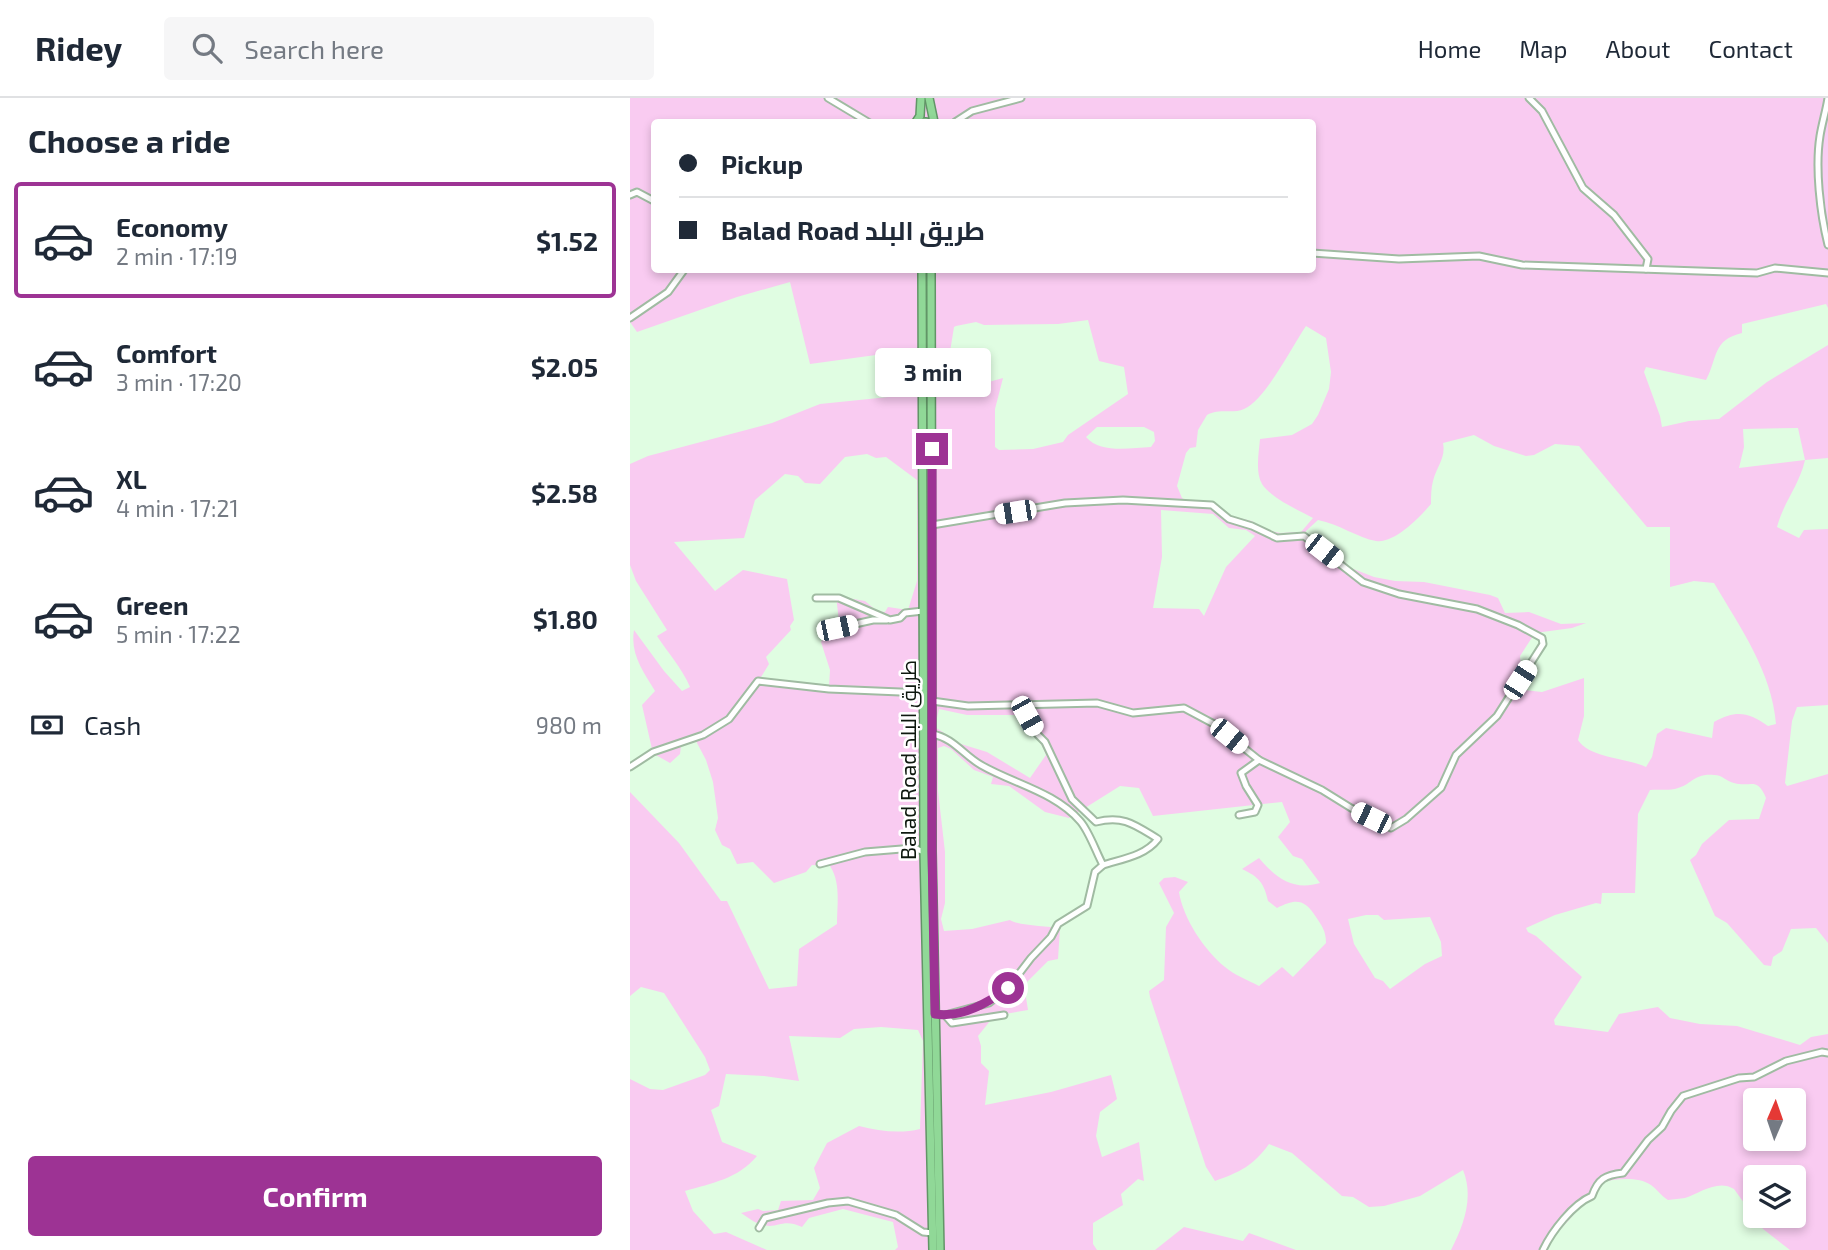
<!DOCTYPE html>
<html lang="en">
<head>
<meta charset="utf-8">
<style>
  body { margin:0; font-family:"Exo 2",Cairo,sans-serif; background:#f6f6f7; color:#1f2937; height:100vh; display:flex; flex-direction:column; font-size:26px; white-space:nowrap }
  * { box-sizing:border-box; margin:0 }
  p { font-size:23px; color:#747a83 }
  .icon { flex:none; width:38px; height:38px; fill:none; stroke:currentColor; stroke-width:2; stroke-linecap:round; stroke-linejoin:round }
  .map { position:relative; flex:1; overflow:hidden }
  .details { display:flex; flex-direction:column; background:#fff; width:630px }
  .details>* { flex:none }
  .guide { position:absolute; left:21px; top:21px; width:665px; height:154px; border-radius:7px; box-shadow:0 4px 10px #0003; display:grid; align-content:center; height:154px; padding:0 28px; background:#fff }
  .needle { width:46px; rotate:2deg }
  .controls { position:absolute; left:1113px; top:990px; display:grid; gap:14px }
  .controls a { display:grid; place-items:center; width:63px; height:63px; border-radius:7px; background:#fff; box-shadow:0 4px 10px #0003; font-size:35px }
  .end { position:absolute; width:32px; height:32px; margin:-16px; border:9px solid #9d3394; background:#fff; box-shadow:0 0 0 4px #fff }
  .from { border-radius:50% }
  .bubble { position:absolute; height:49px; border-radius:7px; background:#fff; box-shadow:0 4px 10px #0003; font-size:23px; font-weight:700; line-height:49px; text-align:center }
  .car { position:absolute; width:21px; height:42px; margin:-21px -10px; border-radius:9px; box-shadow:0 0 5px 2px #0007; background:linear-gradient(#fff 24%,#345 0 40%,#fff 0 76%,#345 0 86%,#fff 0) }
  .guide b { display:flex; align-items:center; gap:24px; height:66px; font-size:26px }
  .guide b+b { border-top:2px solid #e0e1e3 }
  .guide i { width:18px; height:18px; background:#1f2937 }
  ul { padding:0; list-style:none }
  li { display:flex; align-items:center; gap:21px; height:116px; margin:0 14px 10px; padding:0 14px; border:4px solid transparent; border-radius:7px }
  li div { flex:1 }
  li b { display:block; font-size:26px }
  li em { font-style:normal; font-weight:700 }
  li.current { border-color:#9d3394 }
  li>.icon { width:63px; height:63px; stroke-width:1.5 }
  h2 { padding:0 28px; font-size:32px; line-height:84px }
  .pay { display:flex; align-items:center; gap:18px; height:77px; padding:0 28px; font-size:26px }
  .pay p { margin-inline-start:auto }
  .button { display:flex; gap:14px; margin-top:auto; padding:14px 28px }
  .button a { flex:1; height:80px; border-radius:7px; background:#9d3394; color:#fff; font-size:28px; font-weight:700; line-height:80px; text-align:center }
  header { display:flex; align-items:center; gap:42px; box-sizing:border-box; height:98px; padding:0 35px; background:#fff; border-bottom:2px solid #e0e1e3 }
  header strong { font-size:33px }
  nav { display:flex; gap:38px; margin-inline-start:auto; font-size:24px }
  .search { width:490px; height:63px; background:#f6f6f7; display:flex; align-items:center; gap:18px; box-sizing:border-box; padding:0 24px; border-radius:7px; color:#747a83; font-size:26px }
  main { display:flex; flex:1; min-height:0 }
  .map>svg:first-child { display:block }
  .green { fill:#f9cbf1; fill-rule:evenodd }
  .lines { fill:none; stroke-linecap:round; stroke-linejoin:round }
  .minor-casing { stroke:#a0bba2; stroke-width:9 }
  .highway-casing { stroke:#629567; stroke-width:10 }
  .minor { stroke:#fff; stroke-width:5 }
  .highway { stroke:#90d897; stroke-width:7 }
  .route { stroke:#9d3394; stroke-width:9 }
  .labels { text-anchor:middle; dominant-baseline:central; stroke-width:5; stroke-linejoin:round; paint-order:stroke }
  .street-label { font-size:21px; fill:#0e180f; stroke:#fff }
</style>
</head>
<body>
<header>
<strong>Ridey</strong>
<div class="search"><svg class="icon" aria-label="search" viewBox="0 0 24 24"><circle cx="10" cy="10" r="6"/><path d="M15 15l6 6"/></svg>Search here</div>
<nav><a>Home</a><a>Map</a><a>About</a><a>Contact</a></nav>
</header>
<main>
<section class="details">
<h2>Choose a ride</h2>
<ul>
<li class="current"><svg class="icon" aria-label="car" viewBox="0 0 24 24"><path d="M5 17H2v-5l4-1 3-4h7l3 4 3 1v5h-3M9 17h6M6 11h13"/><circle cx="7" cy="17" r="2"/><circle cx="17" cy="17" r="2"/></svg><div><b>Economy</b><p>2 min · 17:19</p></div><em>$1.52</em></li>
<li><svg class="icon" aria-label="car" viewBox="0 0 24 24"><path d="M5 17H2v-5l4-1 3-4h7l3 4 3 1v5h-3M9 17h6M6 11h13"/><circle cx="7" cy="17" r="2"/><circle cx="17" cy="17" r="2"/></svg><div><b>Comfort</b><p>3 min · 17:20</p></div><em>$2.05</em></li>
<li><svg class="icon" aria-label="car" viewBox="0 0 24 24"><path d="M5 17H2v-5l4-1 3-4h7l3 4 3 1v5h-3M9 17h6M6 11h13"/><circle cx="7" cy="17" r="2"/><circle cx="17" cy="17" r="2"/></svg><div><b>XL</b><p>4 min · 17:21</p></div><em>$2.58</em></li>
<li><svg class="icon" aria-label="car" viewBox="0 0 24 24"><path d="M5 17H2v-5l4-1 3-4h7l3 4 3 1v5h-3M9 17h6M6 11h13"/><circle cx="7" cy="17" r="2"/><circle cx="17" cy="17" r="2"/></svg><div><b>Green</b><p>5 min · 17:22</p></div><em>$1.80</em></li>
</ul>
<div class="pay"><svg class="icon" aria-label="cash" viewBox="0 0 24 24"><path d="M3 7h18v10H3z"/><circle cx="12" cy="12" r="2"/></svg>Cash<p>980 m</p></div>
<div class="button"><a>Confirm</a></div>
</section>
<div class="map">
<svg width="1198" height="1152" viewBox="0 0 1198 1152">
  <rect width="100%" height="100%" fill="#e0fde2"/>
  <g class="green">
    <path d="M0,0H1198V210L1196,206L1112,226V235C1082,242 1088,260 1076,282L1016,269L1014,274L1030,318L1032,329L1059,323L1089,321L1137,284L1198,247V360L1175,362C1169,388 1154,403 1147,429L1169,440L1174,432L1198,431V607L1167,609L1162,623L1155,685L1157,688L1198,676V845L1186,830L1161,831L1152,853L1143,859L1141,868L1134,867L1097,825L1085,818L1060,762L1066,757L1072,746L1099,722L1129,721L1136,700C1127,678 1121,690 1104,685C1097,684 1093,677 1084,677C1064,675 1061,687 1048,690C1040,693 1029,691 1020,692L1008,716L1005,795H972L971,806L966,805L925,817L896,830L898,834L906,838L952,879L924,922L925,927L978,934L989,916L1028,909L1040,920L1070,926L1107,928L1170,947L1181,939L1198,936V1152H1160L1133,1131L1104,1091C1088,1081 1070,1095 1055,1100C1050,1101 1043,1101 1038,1102C1031,1098 1027,1091 1021,1087C1008,1078 985,1081 971,1084L964,1102L956,1103L920,1143L917,1152H821C834,1127 844,1099 833,1072L790,1098L754,1108L739,1109L723,1099L712,1098L662,1055L639,1046C623,1068 610,1074 585,1083L576,1069L520,899L519,893L534,882L536,829L544,815L529,785L534,780L545,779L558,784L549,794C553,820 574,852 595,869C604,877 618,882 629,888L652,869L663,879L696,845C696,833 692,828 686,819C674,800 665,801 647,810L638,803C634,785 629,779 612,771L629,760C646,780 663,793 690,785L672,761L663,758L648,739L660,724L652,704L523,718L509,690L490,688L439,720L415,714L379,688L361,686L363,679L344,672L321,651L314,648L308,650V693L315,754V805L311,821L314,833L342,831L380,822C389,828 417,828 430,830L428,861L418,863L394,887L398,912L364,918L348,938L351,948V965L359,973L355,1007L421,994L481,977L487,1001L470,1014L466,1038L472,1059L509,1044L514,1083L508,1081L491,1096L493,1107L463,1125V1146L467,1152H265L268,1149L263,1124L213,1111L179,1120L172,1129C152,1120 149,1131 132,1127C125,1125 117,1119 111,1115L128,1111L133,1113L148,1112L151,1103L183,1102L190,1090L184,1070L197,1045L229,1028C249,1033 270,1036 290,1031L293,943L288,932L251,929L224,931L210,940L159,938L169,983L134,978L96,976L89,1008L81,1012L92,1044L127,1058C108,1081 82,1085 55,1093L63,1113L84,1136L96,1134L137,1152H0V981L20,991L33,992L75,977L80,972L75,959L34,895L11,889L0,898V694L49,745L91,803H97L139,891L167,888L169,851L207,826C207,806 211,785 200,768L182,767L176,774L144,785L123,764L107,766L100,751L92,747L85,732L88,720L83,684L76,662L66,643L51,648L50,656L40,665L24,656L0,673V665L22,651L12,607L25,593C13,573 0,556 4,532L34,573L52,593L60,589C52,570 38,555 27,538L37,532L6,483L0,467V366L18,358L142,325L190,306L278,297L275,253L180,266L160,184L107,199L7,234L0,224ZM24,24H682V172H24ZM458,222L469,263L494,269L498,296L438,337L433,344L403,351L369,352L365,349V311L373,280L313,297L324,229L326,228L346,224L354,227L428,226ZM676,228L696,240L701,274L699,291L688,317L682,326L662,337L630,341C629,354 625,374 632,386C641,400 668,412 683,420L671,434L650,435L636,432L622,423L600,418L587,406L577,403L559,404L552,400L547,388L556,355L560,350L566,349L568,332L577,317C589,310 604,316 614,311C636,301 661,250 676,228ZM467,329H514L524,334L525,343L521,349C500,350 471,356 456,339ZM1168,330L1175,362L1109,370L1114,349L1113,331ZM844,337L864,348L896,358L904,357L925,346L949,348L1017,429H1040V489L1064,483L1084,485C1110,529 1142,574 1146,626L1138,628C1118,614 1106,612 1084,624L1082,640L1036,630L1027,636L1022,659L1016,669C997,660 959,660 948,642L954,618V580L912,594L894,592L890,558L905,535L942,530L956,525L931,526L899,514L875,515L868,500L860,497L794,484L765,483L744,479L721,470L702,452L676,438V433L688,422C709,426 728,440 746,443C764,446 790,419 801,406C801,399 801,390 803,383C807,368 816,360 813,345ZM237,356L246,360L256,359L287,382V483L278,512L258,509L255,514L247,513L235,503L206,498L209,523L191,544L200,572L199,589L131,579L139,566L136,559L161,532L160,528L164,522L157,481L113,472L85,493L44,444L114,440L125,402L155,376L168,378L175,385L190,386L215,359ZM531,412L583,416L599,430L616,432L625,438L596,469L574,518L569,511L523,510L532,459ZM309,611L337,617H387L391,619C399,631 412,644 416,657L400,680L357,654L331,646L305,629ZM736,817H748L754,822L800,819L811,844L812,858L795,866L760,891L753,883L745,880L724,846L718,821ZM1125,1003H1164V1041H1125ZM1125,1080H1164V1118H1125Z"/>
    <path d="M554,1129L613,1143L619,1135L666,1152H525Z"/>
  </g>
  <g class="lines">
    <defs>
      <g id="minor">
        <path d="M198,0L238,24"/>
        <path d="M899,0L912,13L953,90L984,117L1018,161L1016,171"/>
        <path d="M1198,0C1196,13 1192,25 1190,38C1185,69 1190,115 1198,147"/>
        <path d="M325,24L342,13L391,0"/>
        <path d="M0,97L7,94L24,103"/>
        <path d="M682,155L769,161L849,158L892,167L1127,175L1145,170L1198,175"/>
        <path d="M0,220L38,194L54,172"/>
        <path d="M302,427L435,405L493,402L582,407L599,421L622,428L647,440L674,438L733,484L769,496L847,511L888,527L912,540L913,546L867,618L826,657L811,690L776,721L761,730L721,710L692,692L629,662L584,626L554,610L503,615L467,605L338,608L302,603"/>
        <path d="M186,500H209L260,522L270,520L275,515L293,513"/>
        <path d="M207,530L243,522H257"/>
        <path d="M392,609L408,637L415,644L442,701L466,724C494,717 505,727 528,741C515,758 492,761 473,767"/>
        <path d="M302,636C324,640 333,657 351,667C384,686 425,694 450,723C459,733 466,754 473,767L465,774L457,808L428,826L421,839L401,860L378,890L359,905L315,917"/>
        <path d="M0,669L23,654L73,637L99,621L128,583L199,591L294,595"/>
        <path d="M609,717L625,714L628,707L616,688L611,675L629,662"/>
        <path d="M190,766L235,754L284,750L294,754"/>
        <path d="M304,916L315,917L322,925L374,917"/>
        <path d="M129,1130L135,1120L198,1105L218,1103L266,1117L293,1134L303,1135"/>
        <path d="M913,1152C922,1133 943,1106 962,1098C968,1081 975,1077 993,1075L1018,1042L1032,1029L1041,1013L1053,998L1109,980L1124,979L1156,963L1192,954L1198,955"/>
      </g>
      <g id="highway">
        <path d="M299,0L304,24"/>
        <path d="M286,24L290,18L291,0"/>
        <path d="M294,24H296"/>
        <path d="M292,172L294,754L303,1152"/>
        <path d="M301,172L302,753L310,1152"/>
      </g>
    </defs>
    <use href="#minor" class="minor-casing"/>
    <use href="#highway" class="highway-casing"/>
    <use href="#minor" class="minor"/>
    <use href="#highway" class="highway"/>
  </g>
  <g class="lines">
    <path class="route" d="M302,351V753L305,916C331,920 358,905 378,890"/>
  </g>
  <g class="labels">
    <g class="street-label">
      <text transform="translate(277 662) rotate(-90)">Balad Road طريق البلد</text>
    </g>
  </g>
</svg>
<div class="controls">
<a><svg class="needle" viewBox="-14 -14 28 28"><path d="M0-13l5 13h-10z" fill="#e53935"/><path d="M0 13l5-13h-10z" fill="#747a83"/></svg></a>
<a><svg class="icon" aria-label="layers" viewBox="0 0 24 24"><path d="M12 4l9 5-9 5-9-5zM3 14l9 5 9-5"/></svg></a>
</div>
<i class="end from" style="left:378px;top:890px"></i>
<i class="end" style="left:302px;top:351px"></i>
<div class="bubble" style="left:245px;top:250px;width:116px">3 min</div>
<i class="car" style="left:385px;top:414px;rotate:261deg"></i>
<i class="car" style="left:694px;top:453px;rotate:128deg"></i>
<i class="car" style="left:207px;top:530px;rotate:78deg"></i>
<i class="car" style="left:890px;top:582px;rotate:33deg"></i>
<i class="car" style="left:397px;top:618px;rotate:151deg"></i>
<i class="car" style="left:599px;top:638px;rotate:129deg"></i>
<i class="car" style="left:741px;top:720px;rotate:296deg"></i>
<div class="guide">
<b><i class="from"></i>Pickup</b>
<b><i></i>Balad Road طريق البلد</b>
</div>
</div>
</main>
</body>
</html>
